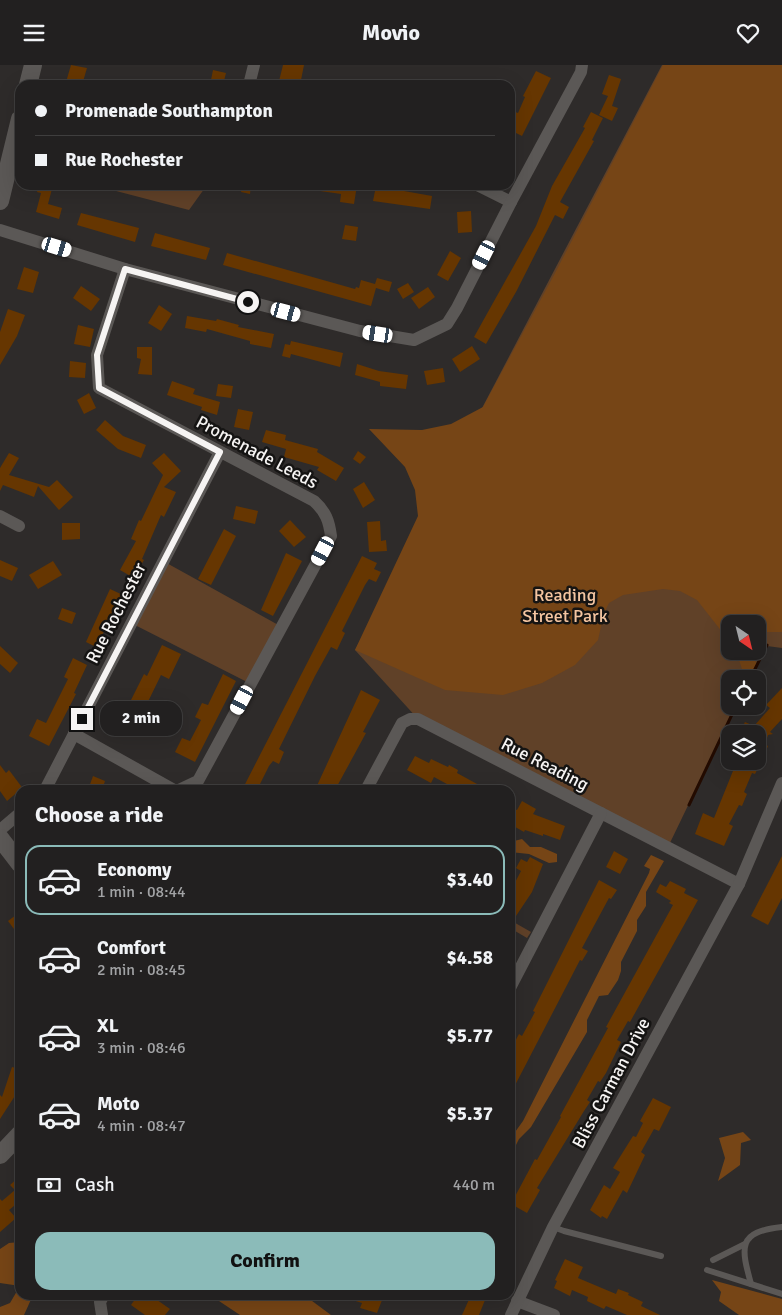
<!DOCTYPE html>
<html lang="en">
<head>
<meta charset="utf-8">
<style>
  body { margin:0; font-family:Signika,sans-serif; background:#2a2829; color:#f1f3f6; height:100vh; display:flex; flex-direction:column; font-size:19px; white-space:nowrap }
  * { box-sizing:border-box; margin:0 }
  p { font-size:16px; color:#a2a3a5 }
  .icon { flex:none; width:28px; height:28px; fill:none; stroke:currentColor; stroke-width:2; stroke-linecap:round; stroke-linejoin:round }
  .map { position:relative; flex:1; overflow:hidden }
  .details { position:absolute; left:15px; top:720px; width:500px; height:515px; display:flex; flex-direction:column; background:#222020; border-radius:15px; box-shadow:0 5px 20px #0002,0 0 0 1px #3f3e3e }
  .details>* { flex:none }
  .banner { position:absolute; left:15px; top:15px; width:500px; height:110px; border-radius:15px; box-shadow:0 5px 20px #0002,0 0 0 1px #3f3e3e; display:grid; align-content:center; height:110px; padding:0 20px; background:#222020 }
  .needle { width:32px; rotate:145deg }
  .buttons { position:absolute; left:721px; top:550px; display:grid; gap:10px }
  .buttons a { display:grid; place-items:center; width:45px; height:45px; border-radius:10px; background:#222020; box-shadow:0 5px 20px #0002,0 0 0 1px #3f3e3e; font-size:25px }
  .end { position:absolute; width:22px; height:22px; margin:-11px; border:6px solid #f6f4f3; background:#111; box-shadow:0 0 0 2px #111 }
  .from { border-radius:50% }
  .bubble { position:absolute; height:35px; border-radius:15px; background:#222020; box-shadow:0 5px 20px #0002,0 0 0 1px #3f3e3e; font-size:16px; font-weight:800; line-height:35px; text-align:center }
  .car { position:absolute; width:15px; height:30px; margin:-15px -8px; border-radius:6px; box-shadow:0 0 4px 1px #0007; background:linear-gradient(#fff 24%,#345 0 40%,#fff 0 76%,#345 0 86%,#fff 0) }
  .banner b { display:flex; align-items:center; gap:18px; height:48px; font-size:19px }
  .banner b+b { border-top:1px solid #3f3e3e }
  .banner i { width:12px; height:12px; background:#f1f3f6 }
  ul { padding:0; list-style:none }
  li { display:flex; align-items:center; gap:15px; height:70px; margin:0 10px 8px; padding:0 10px; border:2px solid transparent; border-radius:15px }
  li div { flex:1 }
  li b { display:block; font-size:19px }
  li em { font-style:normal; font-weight:800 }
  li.on { border-color:#8bbbb9 }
  li>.icon { width:45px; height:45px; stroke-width:1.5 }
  h2 { padding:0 20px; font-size:22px; line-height:60px }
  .pay { display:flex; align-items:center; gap:12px; height:55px; padding:0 20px; font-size:19px }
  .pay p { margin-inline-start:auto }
  .button { display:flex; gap:10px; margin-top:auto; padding:10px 20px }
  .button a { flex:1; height:58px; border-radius:15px; background:#8bbbb9; color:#111; font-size:20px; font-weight:800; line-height:58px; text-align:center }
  header { display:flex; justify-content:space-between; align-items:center; height:65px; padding:0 20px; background:#222020; font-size:22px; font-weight:800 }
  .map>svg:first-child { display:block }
  .green { fill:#604128; fill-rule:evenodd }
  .forest { fill:#764516 }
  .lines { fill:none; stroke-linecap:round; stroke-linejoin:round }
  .stream { stroke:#230b00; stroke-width:3 }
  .building { fill:#663601 }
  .lane { stroke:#5b5856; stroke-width:6 }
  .street { stroke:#5b5856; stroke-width:12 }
  .secondary { stroke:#5b5856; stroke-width:18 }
  .route { stroke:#f6f4f3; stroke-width:6 }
  .labels { text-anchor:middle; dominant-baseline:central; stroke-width:5; stroke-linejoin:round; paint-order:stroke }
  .street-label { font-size:18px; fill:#f6f4f3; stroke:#151413 }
  .park-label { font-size:18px; fill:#f4c5a1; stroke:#151413 }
</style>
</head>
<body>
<header><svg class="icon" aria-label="menu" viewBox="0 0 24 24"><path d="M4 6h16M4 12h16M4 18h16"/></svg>Movio<svg class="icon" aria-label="heart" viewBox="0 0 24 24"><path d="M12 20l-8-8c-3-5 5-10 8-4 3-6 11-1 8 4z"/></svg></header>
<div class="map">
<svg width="782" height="1250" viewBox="0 0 782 1250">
  <rect width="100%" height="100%" fill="#2e2b2a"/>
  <g class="green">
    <path d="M662,0H782V583L767,581L750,614H730V641H736L668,782L418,654L355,585ZM730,559H758V586H730Z"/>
    <path d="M93,120H207L189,145Z"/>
    <path d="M163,496L282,562L251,619L131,558Z"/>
    <path d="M510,855L531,867L527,873L510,863Z"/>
  </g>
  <g class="forest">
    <path d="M663,0H782V567H758V559H730V577L697,535L680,526L663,524L623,530L609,538L604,548L598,575L575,600L542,618L503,630L445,625L355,585L418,451L415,425L405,402L369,364L422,365L451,359L483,342L554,210Z"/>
    <path d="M736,586H751L757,600L750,614H740L742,604Z"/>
    <path d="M522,774L530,782H541L557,789V797L549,798L529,789L510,787V777Z"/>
    <path d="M651,790L664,796L646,827V841L637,855V866L621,897V906L618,915L608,930L599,931L587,955V967L531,1062L519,1074L510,1092V1074L523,1056L649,808L650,804L644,801Z"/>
    <path d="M743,1067L751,1075L741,1078L740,1100L718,1116L725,1093L719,1073Z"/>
    <path d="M20,1177V1230H33L24,1250H0V1242L10,1238L20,1221L0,1218V1184L9,1178Z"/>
    <path d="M712,1215L782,1234V1250H739L719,1236L721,1227Z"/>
    <path d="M210,1230H304L331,1250H240Z"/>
  </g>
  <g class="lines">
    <g class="stream">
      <path d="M750,614L767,580"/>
      <path d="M689,740L736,641"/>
    </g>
  </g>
  <g class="building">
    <path d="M71,0L87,3L82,20L66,17Z"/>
    <path d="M283,0H304L300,20L279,16Z"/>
    <path d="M213,5L226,8L223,20H210Z"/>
    <path d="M536,6L551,13L522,71L510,65V45L518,48L525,32L523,31Z"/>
    <path d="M609,10L621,14L612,41L618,43L612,56L599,50L608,31L602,29Z"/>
    <path d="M591,47L603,53L592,75L594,76L560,137L569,142L563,154L555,150L516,227L486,279L474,272L536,161L552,121L585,63L583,62Z"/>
    <path d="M39,120H53L48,139L62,143L59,154L36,147L41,128L37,127Z"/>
    <path d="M242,120H251L250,129L241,127Z"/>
    <path d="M313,120H357L354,139L340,137L341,129L313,125Z"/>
    <path d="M376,121L432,131L430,144L373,136Z"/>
    <path d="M471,146L472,167L458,168L457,147Z"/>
    <path d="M81,148L139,163L135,177L77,160Z"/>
    <path d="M345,160L358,162L356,176L342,174Z"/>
    <path d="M155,168L210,183L206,195L151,181Z"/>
    <path d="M450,186L461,193L448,216L437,210Z"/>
    <path d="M227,188L355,224L356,222L359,223L361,215L375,219L377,213L392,217L389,227L376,223L371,241L223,200Z"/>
    <path d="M24,202L39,207L33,228L17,224Z"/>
    <path d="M408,218L414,227L403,234L397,224Z"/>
    <path d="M81,221L100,234L91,246L73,233Z"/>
    <path d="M428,222L435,232L419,244L411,233Z"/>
    <path d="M159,240L172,249L161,266L148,258Z"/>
    <path d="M8,244L25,250L17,271L0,300V267Z"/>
    <path d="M187,251L216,256L217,254L239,260L238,262L274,269L271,283L250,279V276L207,264L206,267L185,263Z"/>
    <path d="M78,260L94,264L90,282L74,279Z"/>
    <path d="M291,276L343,288L340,302L291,289L290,293L282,291L285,279L290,280Z"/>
    <path d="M472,281L480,294L460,307L452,294Z"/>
    <path d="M137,282H152V310L138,309L141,294L137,293Z"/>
    <path d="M70,296L86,298L85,313L69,312Z"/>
    <path d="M357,299L379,306L408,310L406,324L380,321V317L355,310Z"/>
    <path d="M443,303L445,317L427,320L424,306Z"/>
    <path d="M172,316L195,324L193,329L220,337L217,350L201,345L202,342L167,330Z"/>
    <path d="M218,319L233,321L231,333L216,331Z"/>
    <path d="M89,328L96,343L84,349L77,335Z"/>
    <path d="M238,344L253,347L249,365L234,362Z"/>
    <path d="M105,355L123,371L146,380L141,393L118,384L96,365Z"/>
    <path d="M266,365L286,370L285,375L318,384L317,387L344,403L336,416L317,405L319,402L284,392L286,384L262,377Z"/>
    <path d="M358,386L366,392L360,399L353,394Z"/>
    <path d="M9,388L19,393L9,410L49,422L57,415L73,432L59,445L38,421L34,432L3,420L0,426V403Z"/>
    <path d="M164,388L181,406L164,422L176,427L164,452L161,450L142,494L144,495L134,513L120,505L136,476L131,474L139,455L141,456L163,410L152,398Z"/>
    <path d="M364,417L375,435L363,443L353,424Z"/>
    <path d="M236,441L258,446L255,459L233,454Z"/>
    <path d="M290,455L306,472L294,482L279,466Z"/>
    <path d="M380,456L381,476L386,475L387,486L369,487L367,457Z"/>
    <path d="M62,458H80V474L62,475Z"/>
    <path d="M224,464L236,471L211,520L198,514Z"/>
    <path d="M286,488L302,496L273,551L261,545Z"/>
    <path d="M362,491L377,498L374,504L381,507L376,517L369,514L365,520L342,566L345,568L337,585L331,582L315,611L279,684L284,687L279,699L273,696L269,701L257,725H242Z"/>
    <path d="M0,495L18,503L12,516L0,511Z"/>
    <path d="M53,496L62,510L38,524L29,510Z"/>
    <path d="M110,524L123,530L96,582L86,577Z"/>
    <path d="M62,543L76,548L72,559L58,554Z"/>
    <path d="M162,580L181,589L169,614L161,610L143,647L150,651L142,666L121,655L144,609L147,611Z"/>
    <path d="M0,581L18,598L10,608L0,599Z"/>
    <path d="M73,593L87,600L74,628L76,629L49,681L29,671L37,654L46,658L68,614L64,612Z"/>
    <path d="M223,609L236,616L195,697L175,687L182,673L190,676L201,655L195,652L202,638L208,640Z"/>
    <path d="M782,623V654L770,667L773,669L768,670L765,679L768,681L758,705V703L755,709L752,708L744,727L747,729L742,741L739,740L729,759L733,761L724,781L695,769L703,748L714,753L737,696H758V669H739L745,657L754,661L770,643L766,640Z"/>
    <path d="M361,625L380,635L363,667L366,668L335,725H315Z"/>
    <path d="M415,691L429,698L431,694L448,702L449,700L458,705L457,708L488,725H458L434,712L431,718L407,705Z"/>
    <path d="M0,700L6,708L9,705L24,725H20L7,736L0,726Z"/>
    <path d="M93,711L105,716L102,725H88Z"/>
    <path d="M522,736L536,744L533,749L565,761L560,775L543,769V771L525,765L524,767L510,759V742L517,745Z"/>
    <path d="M614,786L628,794L620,809L606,802Z"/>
    <path d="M782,791V833L768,860L751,851Z"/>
    <path d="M530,792L543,799L532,827L516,851L510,848V827L521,806L516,803L521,794L527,797Z"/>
    <path d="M599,815L617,825L611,834L609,833L582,883L588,886L582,896L580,895L510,1030V986L519,969L522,971L535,947L533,946Z"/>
    <path d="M670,816L686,824L684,828L698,835L630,957L628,956L617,975L621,977L606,1008L600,1017L598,1016L587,1035L590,1037L584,1046L537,1123L540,1125L527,1148L511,1139L535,1094L537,1095L561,1052L560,1051L608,963L606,962L673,840L669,838L671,836L656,827L660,819L666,822Z"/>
    <path d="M20,847V872L8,856Z"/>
    <path d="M12,1002L20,1004V1023L0,1054V1030L2,1032Z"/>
    <path d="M653,1033L671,1042L659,1066L654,1064L641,1087L645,1090L627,1128L623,1125L607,1154L602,1151L601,1153L590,1145L604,1120L610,1124L620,1107L613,1103L633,1071L636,1072L643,1058L640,1056Z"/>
    <path d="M20,1111V1136L9,1145L16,1153L0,1167V1134L2,1136L15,1125L10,1120Z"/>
    <path d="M565,1194L583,1202L578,1213L616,1229L618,1224L629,1228L628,1230L643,1237L641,1241L660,1250H627L606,1241L604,1244L587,1236L588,1232L572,1225L570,1231L554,1223L557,1216L555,1215Z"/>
    <path d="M138,1230H150L170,1244L165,1250H145L131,1240Z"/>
    <path d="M343,1230H384L377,1248L360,1243L362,1238L343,1232Z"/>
    <path d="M471,1230H487L479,1250H462Z"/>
  </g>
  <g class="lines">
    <g class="lane">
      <path d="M553,1162L564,1166L661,1191"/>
      <path d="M713,1195L745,1179"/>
      <path d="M707,1205L782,1229"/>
      <path d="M751,1219C741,1182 737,1167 782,1162"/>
    </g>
    <g class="street">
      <path d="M249,20L254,0"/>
      <path d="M477,120L511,137"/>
      <path d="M0,165L125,204L360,266L414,275L447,259L457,243L511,137L581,7L582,0"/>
      <path d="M125,204L97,290L99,323L314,436C326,447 329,456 331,471L198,716L179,725"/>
      <path d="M0,451L19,461"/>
      <path d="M74,669L174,725"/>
      <path d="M45,725L220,387"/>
      <path d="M366,725L402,658L410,654H418L739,819"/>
      <path d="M0,765L20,748"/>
      <path d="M510,923L601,748"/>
      <path d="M517,1236L554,1250"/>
      <path d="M102,1250L100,1237L104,1230"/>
      <path d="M511,1250L553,1162L739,819L782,718"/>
    </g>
    <g class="secondary">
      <path d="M28,20L33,0"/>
      <path d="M0,136L20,54"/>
      <path d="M0,773L20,799"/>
      <path d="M0,1090L20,1069"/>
    </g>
  </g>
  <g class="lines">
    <path class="route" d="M82,654L220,387L99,323L97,290L125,204L248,237"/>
  </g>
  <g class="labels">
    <g class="street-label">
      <text transform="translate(257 387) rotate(28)">Promenade Leeds</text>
      <text transform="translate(116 548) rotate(-63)">Rue Rochester</text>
      <text transform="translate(545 699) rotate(27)">Rue Reading</text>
      <text transform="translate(611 1018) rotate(-62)">Bliss Carman Drive</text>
    </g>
    <g class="park-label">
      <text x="565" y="530">Reading<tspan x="565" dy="21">Street Park</tspan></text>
    </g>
  </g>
</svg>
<div class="buttons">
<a><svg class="needle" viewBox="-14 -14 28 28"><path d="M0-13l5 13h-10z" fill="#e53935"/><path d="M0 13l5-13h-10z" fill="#a2a3a5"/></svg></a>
<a><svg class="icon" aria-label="locate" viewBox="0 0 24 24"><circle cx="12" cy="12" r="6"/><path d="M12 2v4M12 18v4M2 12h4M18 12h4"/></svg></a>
<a><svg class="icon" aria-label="layers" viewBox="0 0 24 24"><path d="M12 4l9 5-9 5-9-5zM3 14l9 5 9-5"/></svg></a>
</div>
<i class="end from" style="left:248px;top:237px"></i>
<i class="end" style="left:82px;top:654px"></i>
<div class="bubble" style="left:100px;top:636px;width:82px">2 min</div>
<i class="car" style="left:57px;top:182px;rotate:107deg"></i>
<i class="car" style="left:484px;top:190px;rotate:207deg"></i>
<i class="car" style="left:286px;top:247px;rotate:105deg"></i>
<i class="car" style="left:378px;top:269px;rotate:279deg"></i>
<i class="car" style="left:323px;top:486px;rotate:208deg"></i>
<i class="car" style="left:242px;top:635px;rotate:208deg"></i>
<div class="banner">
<b><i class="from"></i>Promenade Southampton</b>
<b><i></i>Rue Rochester</b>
</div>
<section class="details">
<h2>Choose a ride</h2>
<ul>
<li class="on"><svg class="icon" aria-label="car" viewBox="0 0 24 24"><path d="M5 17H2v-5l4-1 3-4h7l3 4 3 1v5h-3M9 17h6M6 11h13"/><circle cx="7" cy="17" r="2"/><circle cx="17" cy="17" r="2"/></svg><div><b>Economy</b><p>1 min · 08:44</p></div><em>$3.40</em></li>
<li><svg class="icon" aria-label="car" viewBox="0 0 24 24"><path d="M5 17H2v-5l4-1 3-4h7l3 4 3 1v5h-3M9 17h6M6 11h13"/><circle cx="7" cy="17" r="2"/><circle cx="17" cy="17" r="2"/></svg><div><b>Comfort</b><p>2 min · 08:45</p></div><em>$4.58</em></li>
<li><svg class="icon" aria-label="car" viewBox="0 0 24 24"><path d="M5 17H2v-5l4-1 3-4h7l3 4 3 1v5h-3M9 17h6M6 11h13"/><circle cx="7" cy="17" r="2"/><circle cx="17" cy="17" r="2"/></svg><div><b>XL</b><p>3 min · 08:46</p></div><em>$5.77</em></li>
<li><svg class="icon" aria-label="car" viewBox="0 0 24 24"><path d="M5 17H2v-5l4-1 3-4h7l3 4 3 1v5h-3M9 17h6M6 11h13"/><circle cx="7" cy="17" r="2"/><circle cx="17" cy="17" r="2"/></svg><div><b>Moto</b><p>4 min · 08:47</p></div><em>$5.37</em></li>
</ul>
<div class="pay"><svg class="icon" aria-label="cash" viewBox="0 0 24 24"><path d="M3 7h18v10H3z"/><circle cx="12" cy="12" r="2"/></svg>Cash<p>440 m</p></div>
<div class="button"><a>Confirm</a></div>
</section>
</div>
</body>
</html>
